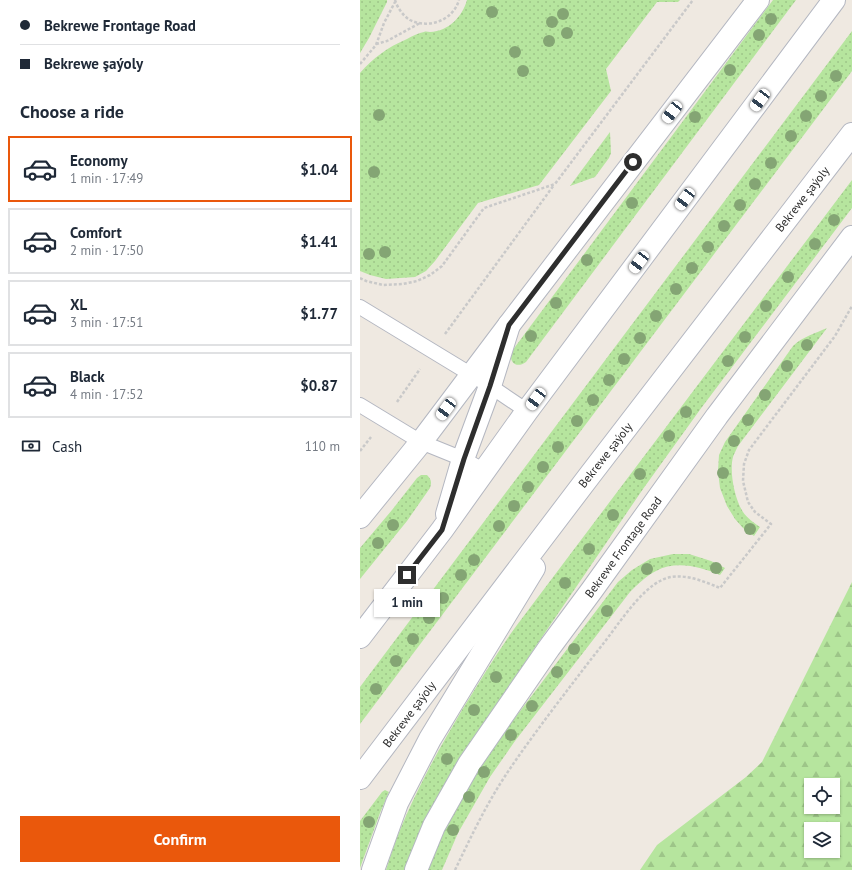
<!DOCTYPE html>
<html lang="en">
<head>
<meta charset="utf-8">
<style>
  body { margin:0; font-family:"PT Sans",sans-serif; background:#f2f2f3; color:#1f2937; height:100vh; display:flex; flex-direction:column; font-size:15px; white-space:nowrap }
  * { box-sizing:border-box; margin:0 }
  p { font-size:13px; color:#747a83 }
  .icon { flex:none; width:22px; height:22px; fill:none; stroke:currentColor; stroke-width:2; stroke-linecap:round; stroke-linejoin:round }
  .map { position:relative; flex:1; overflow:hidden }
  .drawer { display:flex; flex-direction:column; background:#fff; width:360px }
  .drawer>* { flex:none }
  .banner { display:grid; align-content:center; height:88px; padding:0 20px; background:#fff }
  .buttons { position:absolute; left:444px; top:778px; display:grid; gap:8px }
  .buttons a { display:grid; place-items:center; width:36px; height:36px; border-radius:0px; background:#fff; box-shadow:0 1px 3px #0004; font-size:20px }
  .end { position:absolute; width:18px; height:18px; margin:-9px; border:5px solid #2e2e2e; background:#fff; box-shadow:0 0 0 2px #fff }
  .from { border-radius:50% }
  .bubble { position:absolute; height:28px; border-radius:0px; background:#fff; box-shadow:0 1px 3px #0004; font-size:13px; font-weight:700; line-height:28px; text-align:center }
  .car { position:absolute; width:12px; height:24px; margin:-12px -6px; border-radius:5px; box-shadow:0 0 3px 1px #0007; background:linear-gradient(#fff 24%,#345 0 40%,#fff 0 76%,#345 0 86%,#fff 0) }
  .banner b { display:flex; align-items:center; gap:14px; height:38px; font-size:15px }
  .banner b+b { border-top:1px solid #e0e1e3 }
  .banner i { width:10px; height:10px; background:#1f2937 }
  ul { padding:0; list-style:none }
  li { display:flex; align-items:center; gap:12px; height:66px; margin:0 8px 6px; padding:0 12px; border:2px solid #e0e1e3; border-radius:0px }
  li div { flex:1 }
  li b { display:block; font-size:15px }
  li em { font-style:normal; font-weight:700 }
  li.on { border-color:#ea580c }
  li>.icon { width:36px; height:36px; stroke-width:1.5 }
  h2 { padding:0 20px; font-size:18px; line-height:48px }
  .pay { display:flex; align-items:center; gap:10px; height:44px; padding:0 20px; font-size:15px }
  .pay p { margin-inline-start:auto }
  .action { display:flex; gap:8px; margin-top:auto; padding:8px 20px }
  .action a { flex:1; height:46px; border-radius:0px; background:#ea580c; color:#fff; font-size:16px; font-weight:700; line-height:46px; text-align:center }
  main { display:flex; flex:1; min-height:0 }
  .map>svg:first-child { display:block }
  .grass { fill:url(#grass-dots) }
  .forest { fill:url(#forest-firs); fill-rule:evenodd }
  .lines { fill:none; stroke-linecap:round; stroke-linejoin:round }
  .lane-casing { stroke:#b4b7c1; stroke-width:16 }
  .street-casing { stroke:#b4b7c1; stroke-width:24 }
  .secondary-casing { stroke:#b4b7c1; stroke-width:24 }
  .path { stroke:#c9c9c9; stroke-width:2.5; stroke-dasharray:3 2; stroke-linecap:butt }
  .lane { stroke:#fff; stroke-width:14 }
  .street { stroke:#fff; stroke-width:22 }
  .secondary { stroke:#fff; stroke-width:22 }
  .tree { fill:#84a574 }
  .route { stroke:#2e2e2e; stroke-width:5 }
  .labels { text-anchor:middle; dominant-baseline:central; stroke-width:3; stroke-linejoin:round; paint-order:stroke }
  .street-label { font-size:12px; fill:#2e2e2e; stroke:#fff }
</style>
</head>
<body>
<main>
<section class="drawer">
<div class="banner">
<b><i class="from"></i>Bekrewe Frontage Road</b>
<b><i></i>Bekrewe şaýoly</b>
</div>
<h2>Choose a ride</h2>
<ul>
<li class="on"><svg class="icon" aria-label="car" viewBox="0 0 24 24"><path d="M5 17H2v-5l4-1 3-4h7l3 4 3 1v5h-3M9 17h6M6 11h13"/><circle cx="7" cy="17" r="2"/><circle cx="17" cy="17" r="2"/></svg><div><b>Economy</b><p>1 min · 17:49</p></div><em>$1.04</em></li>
<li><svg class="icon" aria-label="car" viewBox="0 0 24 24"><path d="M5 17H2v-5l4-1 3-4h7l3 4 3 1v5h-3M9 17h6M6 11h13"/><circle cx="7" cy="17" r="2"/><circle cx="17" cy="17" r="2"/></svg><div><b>Comfort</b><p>2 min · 17:50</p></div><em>$1.41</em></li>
<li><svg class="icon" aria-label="car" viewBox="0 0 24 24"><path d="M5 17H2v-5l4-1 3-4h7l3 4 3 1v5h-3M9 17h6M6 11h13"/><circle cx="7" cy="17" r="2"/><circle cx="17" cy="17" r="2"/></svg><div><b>XL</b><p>3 min · 17:51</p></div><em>$1.77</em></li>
<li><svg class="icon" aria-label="car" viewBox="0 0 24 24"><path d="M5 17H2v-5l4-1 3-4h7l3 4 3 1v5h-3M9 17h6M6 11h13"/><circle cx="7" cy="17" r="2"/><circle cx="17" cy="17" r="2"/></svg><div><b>Black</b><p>4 min · 17:52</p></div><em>$0.87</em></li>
</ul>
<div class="pay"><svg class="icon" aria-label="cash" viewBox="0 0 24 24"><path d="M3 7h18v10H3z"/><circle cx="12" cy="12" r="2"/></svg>Cash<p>110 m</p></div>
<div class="action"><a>Confirm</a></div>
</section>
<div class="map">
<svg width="492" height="870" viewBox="0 0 492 870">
  <defs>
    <pattern id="grass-dots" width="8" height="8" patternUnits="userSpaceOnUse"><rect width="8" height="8" fill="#b6e59e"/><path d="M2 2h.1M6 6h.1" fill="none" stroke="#9dc588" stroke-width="1.8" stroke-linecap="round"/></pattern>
    <pattern id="forest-firs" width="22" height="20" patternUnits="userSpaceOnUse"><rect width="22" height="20" fill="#b6e59e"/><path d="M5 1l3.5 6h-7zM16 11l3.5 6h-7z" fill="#9dc588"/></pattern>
  </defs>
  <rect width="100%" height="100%" fill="#efe9e1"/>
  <g class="grass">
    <path d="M0,0H27V2L9,38L0,53Z"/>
    <path d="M107,0H320L318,2H297L246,69L251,91L179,185L118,203L75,261L66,271L55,277L26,279L10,275L0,271V73C13,58 28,47 47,39C52,36 59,33 64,32C66,31 68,32 70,32C89,31 102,17 107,0Z"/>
    <path d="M413,0H436L166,362C156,369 148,362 152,351Z"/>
    <path d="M492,31V71L0,724V687Z"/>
    <path d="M250,132L251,153L249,158L235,177L210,186Z"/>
    <path d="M492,180V208L342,407L283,489L180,640L100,760L67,820L44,870H26C43,813 72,761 102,710C120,681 137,652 157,625Z"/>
    <path d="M467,328L378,446C376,450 374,454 373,457C369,472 375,500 383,512C387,518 394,523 400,527L394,536L383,528L375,519L367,506L360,488L358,471L359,455L365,442L433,346C442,337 456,333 467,328Z"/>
    <path d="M61,475H67C71,479 72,482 70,488L47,521L0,579V548L32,510L57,478Z"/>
    <path d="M313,554H329L351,561L365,568L360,575C341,567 316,560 296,571C286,576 278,584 270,592L155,741L130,777L98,833L82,870H66L83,831L117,771L142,735L258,582L272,570L290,559Z"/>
    <path d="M25,790L29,792L20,813L0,868V821L22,792Z"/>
  </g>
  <path class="forest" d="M492,582V870H280L297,845L386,777L402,762ZM451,785H473V807H451ZM451,829H473V851H451Z"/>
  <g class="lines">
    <defs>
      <g id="lane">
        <path d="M0,307L130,386L167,411"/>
        <path d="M0,405L61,442L103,459L125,471"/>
      </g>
      <g id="street">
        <path d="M0,517L61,442L149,325L398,0"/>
        <path d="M56,870L74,826L109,764L189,648L232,590L357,416L492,237"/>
      </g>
      <g id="secondary">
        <path d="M87,514L103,459L130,386L149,325"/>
        <path d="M0,637L82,530L167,411L474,0"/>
        <path d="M0,778L230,475L492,134"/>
        <path d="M13,870L37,803L70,739L174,568"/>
      </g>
    </defs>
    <use href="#lane" class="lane-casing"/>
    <use href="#street" class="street-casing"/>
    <use href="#secondary" class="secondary-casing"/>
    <g class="path">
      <path d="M35,0C37,7 43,16 50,20C68,29 93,21 99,0"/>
      <path d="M16,44L27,41L60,23"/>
      <path d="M0,64L16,45L24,23L35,2"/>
      <path d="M0,278L6,281L23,285L43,284L57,281L70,275L82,266L124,208L195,184L333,0"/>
      <path d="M85,334L194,185"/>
      <path d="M37,402L60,369"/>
      <path d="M0,451L11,437"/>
      <path d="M95,870C109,841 123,811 140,784C155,760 171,739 187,717C206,692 224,668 243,644C258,625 280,590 302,580C320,571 343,581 360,588L411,524L395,512L388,502L383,481L384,464L389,450L475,336L492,306"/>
    </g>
    <use href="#lane" class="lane"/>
    <use href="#street" class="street"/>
    <use href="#secondary" class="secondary"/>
  </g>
  <g class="tree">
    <circle cx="132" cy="12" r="6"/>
    <circle cx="203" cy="14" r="6"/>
    <circle cx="411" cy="19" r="6"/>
    <circle cx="192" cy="22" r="6"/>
    <circle cx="207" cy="33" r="6"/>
    <circle cx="399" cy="35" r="6"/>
    <circle cx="189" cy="41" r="6"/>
    <circle cx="155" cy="52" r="6"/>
    <circle cx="370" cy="70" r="6"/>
    <circle cx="163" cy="71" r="6"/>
    <circle cx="476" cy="76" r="6"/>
    <circle cx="461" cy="96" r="6"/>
    <circle cx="19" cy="115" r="6"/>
    <circle cx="446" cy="116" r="6"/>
    <circle cx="335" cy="117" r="6"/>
    <circle cx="431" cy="136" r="6"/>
    <circle cx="411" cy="163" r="6"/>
    <circle cx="14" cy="172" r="6"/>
    <circle cx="395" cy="184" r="6"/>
    <circle cx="272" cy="203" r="6"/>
    <circle cx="380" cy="205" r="6"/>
    <circle cx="474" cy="220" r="6"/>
    <circle cx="364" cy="226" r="6"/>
    <circle cx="455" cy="244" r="6"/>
    <circle cx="348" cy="247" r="6"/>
    <circle cx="25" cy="252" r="6"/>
    <circle cx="9" cy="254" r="6"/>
    <circle cx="227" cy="260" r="6"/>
    <circle cx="332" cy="268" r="6"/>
    <circle cx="428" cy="277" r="6"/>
    <circle cx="316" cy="289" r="6"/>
    <circle cx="196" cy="303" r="6"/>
    <circle cx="406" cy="306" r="6"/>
    <circle cx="296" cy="316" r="6"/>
    <circle cx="171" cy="336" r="6"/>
    <circle cx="385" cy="337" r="6"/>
    <circle cx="280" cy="338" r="6"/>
    <circle cx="447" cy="345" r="6"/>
    <circle cx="264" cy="359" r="6"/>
    <circle cx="368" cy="361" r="6"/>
    <circle cx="427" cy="366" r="6"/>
    <circle cx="249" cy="380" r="6"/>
    <circle cx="405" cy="395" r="6"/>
    <circle cx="233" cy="400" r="6"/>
    <circle cx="326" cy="412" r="6"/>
    <circle cx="388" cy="420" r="6"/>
    <circle cx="217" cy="421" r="6"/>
    <circle cx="309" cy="436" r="6"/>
    <circle cx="374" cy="441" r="6"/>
    <circle cx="198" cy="447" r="6"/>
    <circle cx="183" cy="467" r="6"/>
    <circle cx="363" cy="473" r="6"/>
    <circle cx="280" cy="474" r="6"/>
    <circle cx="168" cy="487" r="6"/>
    <circle cx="154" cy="506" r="6"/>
    <circle cx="253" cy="515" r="6"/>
    <circle cx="33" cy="525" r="6"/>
    <circle cx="139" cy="526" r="6"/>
    <circle cx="390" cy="529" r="6"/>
    <circle cx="18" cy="543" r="6"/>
    <circle cx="229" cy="549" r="6"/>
    <circle cx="114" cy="560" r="6"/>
    <circle cx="356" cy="568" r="6"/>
    <circle cx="287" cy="569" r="6"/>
    <circle cx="101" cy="575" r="6"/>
    <circle cx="205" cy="583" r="6"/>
    <circle cx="83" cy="598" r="6"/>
    <circle cx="247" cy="611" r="6"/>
    <circle cx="69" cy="618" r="6"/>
    <circle cx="53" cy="639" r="6"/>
    <circle cx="214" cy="649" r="6"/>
    <circle cx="36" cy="661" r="6"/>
    <circle cx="197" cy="672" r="6"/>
    <circle cx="136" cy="677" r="6"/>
    <circle cx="16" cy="689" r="6"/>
    <circle cx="172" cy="706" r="6"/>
    <circle cx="114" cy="710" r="6"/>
    <circle cx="151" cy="735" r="6"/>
    <circle cx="87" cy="759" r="6"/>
    <circle cx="124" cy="772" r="6"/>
    <circle cx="109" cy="797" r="6"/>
    <circle cx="9" cy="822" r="6"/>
    <circle cx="93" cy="830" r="6"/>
  </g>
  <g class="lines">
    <path class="route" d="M47,575L82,530L104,459L130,386L149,325L273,162"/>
  </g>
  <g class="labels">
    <g class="street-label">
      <text transform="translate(442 199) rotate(-52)">Bekrewe şaýoly</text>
      <text transform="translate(245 455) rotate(-52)">Bekrewe şaýoly</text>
      <text transform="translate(263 547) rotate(-54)">Bekrewe Frontage Road</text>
      <text transform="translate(49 714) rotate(-53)">Bekrewe şaýoly</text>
    </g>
  </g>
</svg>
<div class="buttons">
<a><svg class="icon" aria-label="locate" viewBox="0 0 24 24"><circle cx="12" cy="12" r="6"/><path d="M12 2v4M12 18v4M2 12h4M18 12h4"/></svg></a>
<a><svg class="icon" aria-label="layers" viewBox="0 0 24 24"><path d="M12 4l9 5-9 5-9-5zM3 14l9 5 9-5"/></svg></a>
</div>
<i class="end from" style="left:273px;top:162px"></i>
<i class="end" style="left:47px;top:575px"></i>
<div class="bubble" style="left:14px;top:589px;width:66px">1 min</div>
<i class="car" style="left:400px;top:100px;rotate:217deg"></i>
<i class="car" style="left:312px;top:112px;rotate:218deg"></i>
<i class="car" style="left:325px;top:199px;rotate:217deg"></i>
<i class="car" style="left:279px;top:262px;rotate:217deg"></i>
<i class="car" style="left:176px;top:399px;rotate:217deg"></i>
<i class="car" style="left:86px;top:409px;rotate:217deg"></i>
</div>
</main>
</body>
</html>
